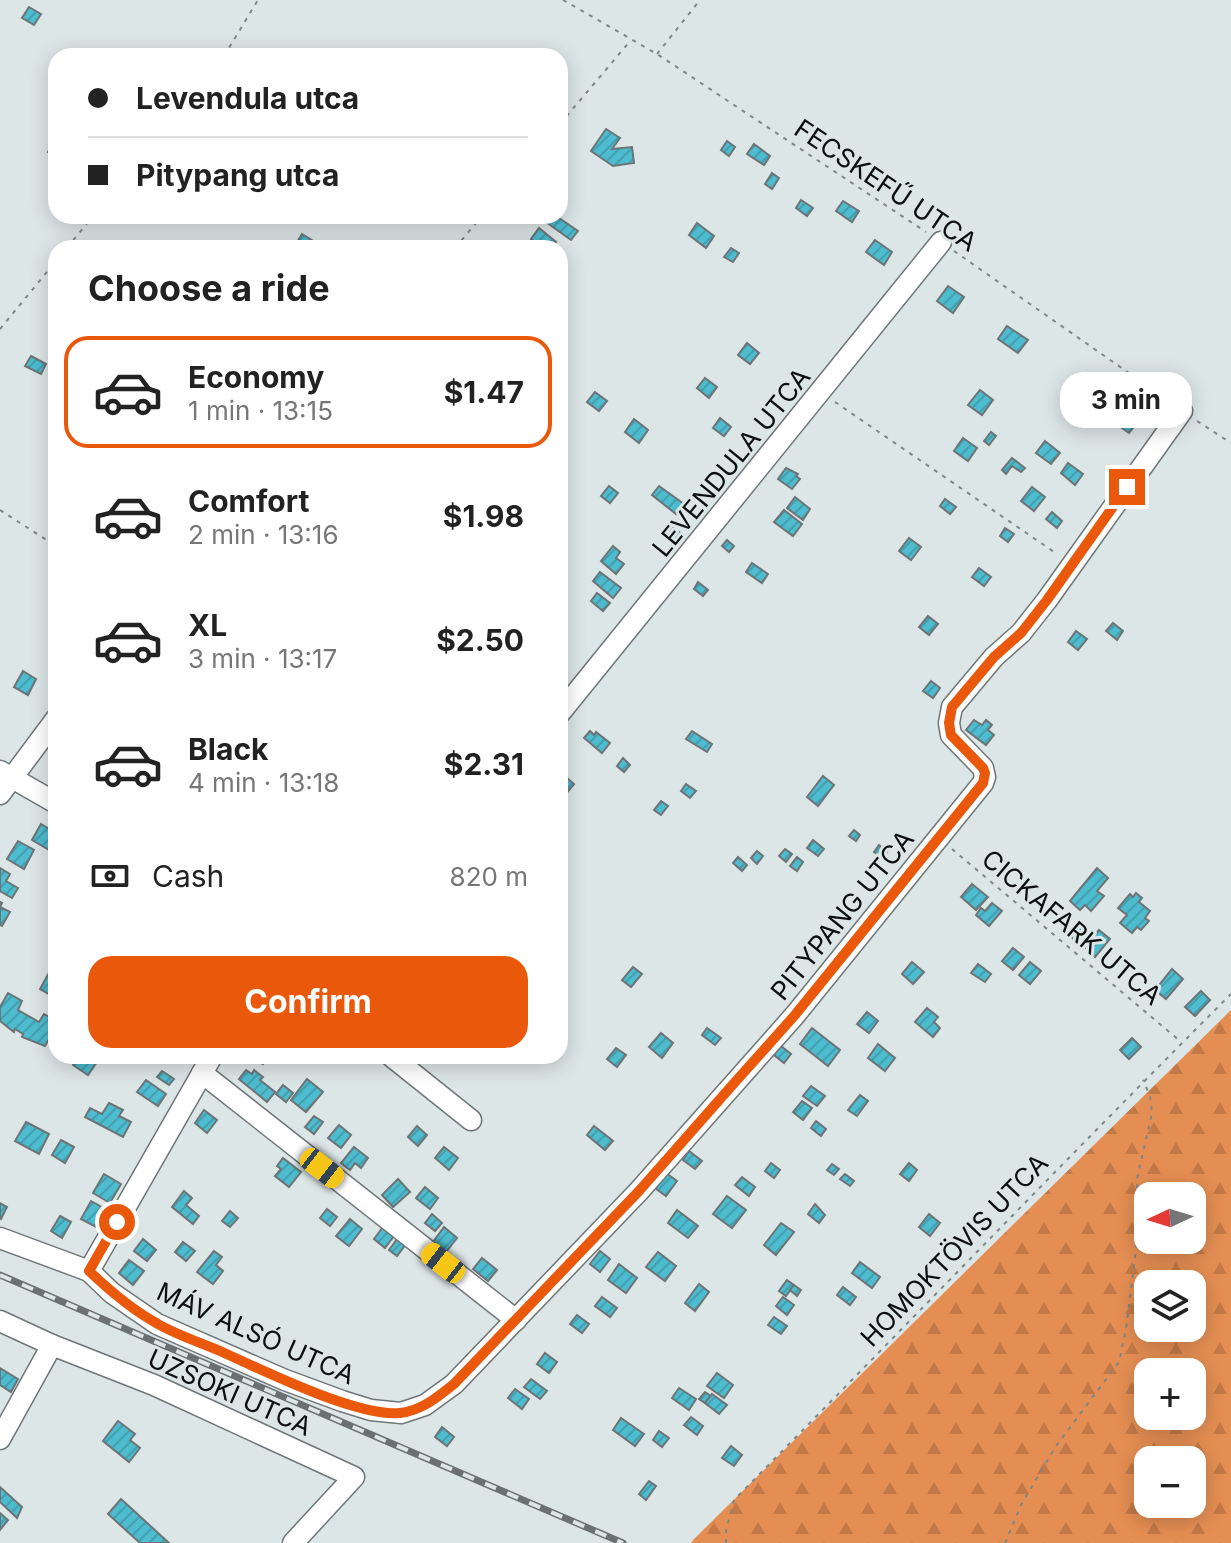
<!DOCTYPE html>
<html lang="en">
<head>
<meta charset="utf-8">
<style>
  body { margin:0; font-family:Inter,sans-serif; background:#f2f2f2; color:#222; height:100vh; display:flex; flex-direction:column; font-size:30px; white-space:nowrap }
  * { box-sizing:border-box; margin:0 }
  p { font-size:26px; color:#767676 }
  .icon { flex:none; width:44px; height:44px; fill:none; stroke:currentColor; stroke-width:2; stroke-linecap:round; stroke-linejoin:round }
  .map { position:relative; flex:1; overflow:hidden }
  .sheet { position:absolute; left:48px; top:240px; width:520px; height:824px; display:flex; flex-direction:column; background:#fff; border-radius:24px; box-shadow:0 4px 20px #0003 }
  .sheet>* { flex:none }
  .hud { position:absolute; left:48px; top:48px; width:520px; height:176px; border-radius:24px; box-shadow:0 4px 20px #0003; display:grid; align-content:center; height:176px; padding:0 40px; background:#fff }
  .needle { width:52px; rotate:266deg }
  .controls { position:absolute; left:1134px; top:1182px; display:grid; gap:16px }
  .controls a { display:grid; place-items:center; width:72px; height:72px; border-radius:16px; background:#fff; box-shadow:0 4px 20px #0003; font-size:40px }
  .end { position:absolute; width:36px; height:36px; margin:-18px; border:10px solid #ea580c; background:#fff; box-shadow:0 0 0 4px #fff }
  .from { border-radius:50% }
  .bubble { position:absolute; height:56px; border-radius:24px; background:#fff; box-shadow:0 4px 20px #0003; font-size:26px; font-weight:700; line-height:56px; text-align:center }
  .car { position:absolute; width:24px; height:48px; margin:-24px -12px; border-radius:10px; box-shadow:0 0 6px 2px #0007; background:linear-gradient(#f5c518 24%,#345 0 40%,#f5c518 0 76%,#345 0 86%,#f5c518 0) }
  .hud b { display:flex; align-items:center; gap:28px; height:76px; font-size:30px }
  .hud b+b { border-top:2px solid #e0e0e0 }
  .hud i { width:20px; height:20px; background:#222 }
  ul { padding:0; list-style:none }
  li { display:flex; align-items:center; gap:24px; height:112px; margin:0 16px 12px; padding:0 24px; border:4px solid transparent; border-radius:24px }
  li div { flex:1 }
  li b { display:block; font-size:30px }
  li em { font-style:normal; font-weight:700 }
  li.active { border-color:#ea580c }
  li>.icon { width:72px; height:72px; stroke-width:1.5 }
  h2 { padding:0 40px; font-size:36px; line-height:96px }
  .pay { display:flex; align-items:center; gap:20px; height:88px; padding:0 40px; font-size:30px }
  .pay p { margin-inline-start:auto }
  .cta { display:flex; gap:16px; margin-top:auto; padding:16px 40px }
  .cta a { flex:1; height:92px; border-radius:24px; background:#ea580c; color:#fff; font-size:32px; font-weight:700; line-height:92px; text-align:center }
  .map>svg:first-child { display:block }
  .forest { fill:url(#forest-firs); fill-rule:evenodd }
  .building { fill:url(#building-hatch); stroke:#6c7476; stroke-width:2 }
  .lines { fill:none; stroke-linecap:round; stroke-linejoin:round }
  .minor-casing { stroke:#6e7678; stroke-width:23 }
  .path { stroke:#7f8686; stroke-width:2; stroke-dasharray:4 6; stroke-linecap:butt }
  .minor { stroke:#fff; stroke-width:20 }
  .rail-casing { stroke:#6b7171; stroke-width:7 }
  .rail { stroke:#dde6e7; stroke-width:4; stroke-dasharray:12; stroke-linecap:butt }
  .route { stroke:#ea580c; stroke-width:10 }
  .labels { text-anchor:middle; dominant-baseline:central; stroke-width:6; stroke-linejoin:round; paint-order:stroke }
  .street-label { font-size:26px; fill:#0c0f0f; stroke:#dde6e7 }
</style>
</head>
<body>
<div class="map">
<svg width="1231" height="1543" viewBox="0 0 1231 1543">
  <defs>
    <pattern id="forest-firs" width="22" height="20" patternUnits="userSpaceOnUse" patternTransform="scale(2)"><rect width="22" height="20" fill="#e58e53"/><path d="M5 1l3.5 6h-7zM16 11l3.5 6h-7z" fill="#c37947"/></pattern>
    <pattern id="building-hatch" width="6" height="6" patternUnits="userSpaceOnUse" patternTransform="scale(2)"><rect width="6" height="6" fill="#4dbccf"/><path d="M-1 1l2-2M0 6l6-6M5 7l2-2" fill="none" stroke="#42a0b1"/></pattern>
  </defs>
  <rect width="100%" height="100%" fill="#dde6e7"/>
  <path class="forest" d="M1231,1010V1543H691L694,1539ZM1148,1196H1192V1240H1148ZM1148,1284H1192V1328H1148ZM1148,1372H1192V1416H1148ZM1148,1460H1192V1504H1148Z"/>
  <g class="building">
    <path d="M29,7L41,14L34,25L22,18Z"/>
    <path d="M606,129L620,138L612,149L632,147L634,163L613,166L591,151Z"/>
    <path d="M54,141L56,142V156L48,152Z"/>
    <path d="M727,141L735,147L729,156L721,150Z"/>
    <path d="M754,144L770,156L764,165L747,154Z"/>
    <path d="M772,173L779,178L772,189L765,184Z"/>
    <path d="M801,200L813,208L807,216L796,208Z"/>
    <path d="M843,201L859,211L852,222L836,211Z"/>
    <path d="M545,216H556L578,231L571,240L543,220Z"/>
    <path d="M697,223L714,236L706,248L689,235Z"/>
    <path d="M539,228L556,242L551,248H543L531,239Z"/>
    <path d="M302,234L315,242L311,248L295,246Z"/>
    <path d="M875,240L892,252L884,265L866,252Z"/>
    <path d="M731,248L739,253L733,262L724,257Z"/>
    <path d="M948,286L964,297L953,313L937,301Z"/>
    <path d="M1007,326L1028,340L1018,353L998,339Z"/>
    <path d="M747,343L759,353L750,364L738,355Z"/>
    <path d="M31,356L46,364L41,374L25,366Z"/>
    <path d="M705,378L717,387L709,398L697,388Z"/>
    <path d="M980,390L993,400L982,415L968,405Z"/>
    <path d="M595,392L607,401L599,411L587,402Z"/>
    <path d="M1135,404L1146,412L1141,418L1130,411Z"/>
    <path d="M1126,415L1137,423L1129,433L1118,425Z"/>
    <path d="M720,418L731,427L724,436L713,428Z"/>
    <path d="M634,419L648,430L639,443L625,432Z"/>
    <path d="M991,432L996,436L989,445L984,441Z"/>
    <path d="M963,438L977,448L968,461L954,451Z"/>
    <path d="M1045,441L1060,453L1051,464L1036,453Z"/>
    <path d="M1012,458L1025,468L1021,472L1012,466L1006,474L1002,470Z"/>
    <path d="M1068,463L1083,474L1075,485L1061,473Z"/>
    <path d="M786,468L798,474L796,476L800,479L792,489L778,479Z"/>
    <path d="M609,486L618,493L610,503L601,496Z"/>
    <path d="M659,486L684,504L676,514L652,495Z"/>
    <path d="M1032,487L1045,497L1034,511L1021,501Z"/>
    <path d="M795,497L810,509L803,520L787,508Z"/>
    <path d="M945,499L956,507L950,514L940,506Z"/>
    <path d="M784,510L802,524L793,536L774,522Z"/>
    <path d="M1052,512L1062,521L1057,528L1046,519Z"/>
    <path d="M673,527L683,535L674,545L665,538Z"/>
    <path d="M1005,528L1014,534L1008,542L1000,536Z"/>
    <path d="M909,538L921,547L911,560L899,551Z"/>
    <path d="M727,540L734,546L729,552L722,546Z"/>
    <path d="M613,546L620,552L616,558L624,564L616,574L601,561Z"/>
    <path d="M752,563L768,574L762,583L746,572Z"/>
    <path d="M979,568L991,577L984,586L972,577Z"/>
    <path d="M600,572L621,588L613,598L593,581Z"/>
    <path d="M698,582L708,590L703,596L694,589Z"/>
    <path d="M597,593L610,603L603,611L591,601Z"/>
    <path d="M928,616L938,624L929,635L919,627Z"/>
    <path d="M1113,623L1123,631L1117,640L1106,631Z"/>
    <path d="M1076,631L1087,639L1078,650L1068,642Z"/>
    <path d="M23,671L36,679L28,695L14,687Z"/>
    <path d="M931,681L940,688L933,698L923,691Z"/>
    <path d="M974,720L982,725L986,720L992,725L988,730L994,735L986,745L966,730Z"/>
    <path d="M590,731L594,735L596,732L610,743L602,753L584,738Z"/>
    <path d="M692,731L712,744L707,752L686,739Z"/>
    <path d="M623,758L630,765L624,772L617,766Z"/>
    <path d="M560,772L574,784L560,801Z"/>
    <path d="M823,776L834,785L818,806L807,797Z"/>
    <path d="M686,784L696,791L690,798L681,791Z"/>
    <path d="M661,801L668,806L661,815L654,810Z"/>
    <path d="M41,824L56,833V854L32,840Z"/>
    <path d="M854,830L860,835L856,841L849,836Z"/>
    <path d="M813,840L824,849L818,856L807,848Z"/>
    <path d="M18,841L34,850L24,869L7,859Z"/>
    <path d="M879,845L887,852L882,858L874,852Z"/>
    <path d="M785,849L792,854L786,862L779,856Z"/>
    <path d="M757,851L763,856L757,864L751,858Z"/>
    <path d="M738,857L747,865L742,871L733,863Z"/>
    <path d="M797,857L803,862L797,871L790,866Z"/>
    <path d="M0,868L10,874L6,881L18,888L12,898L0,891Z"/>
    <path d="M1097,868L1108,878L1097,891L1104,896L1091,911L1085,905L1080,910L1070,901Z"/>
    <path d="M972,884L988,897L976,910L961,897Z"/>
    <path d="M1136,893L1142,898L1139,902L1150,911L1145,918L1149,921L1141,930L1137,927L1132,933L1120,923L1127,915L1118,908L1130,894L1133,897Z"/>
    <path d="M0,902L2,903L0,907L10,912L2,926L0,925Z"/>
    <path d="M992,903L1002,911L989,926L976,915L981,908L985,911Z"/>
    <path d="M1079,925L1092,936L1083,947L1070,936Z"/>
    <path d="M1099,930L1110,939L1095,957L1085,947Z"/>
    <path d="M1013,948L1024,957L1013,970L1002,961Z"/>
    <path d="M912,962L924,972L913,984L902,974Z"/>
    <path d="M1030,962L1041,971L1030,984L1019,975Z"/>
    <path d="M978,964L991,974L985,982L971,973Z"/>
    <path d="M633,967L642,974L631,987L622,980Z"/>
    <path d="M1172,969L1183,979L1166,999L1155,990Z"/>
    <path d="M50,971L56,975V998L40,989Z"/>
    <path d="M1201,991L1210,1000L1195,1016L1185,1007Z"/>
    <path d="M8,993L22,1001L18,1010L39,1022L44,1014L56,1021V1027L45,1046L22,1037L23,1034L15,1029L14,1032L0,1021V1007Z"/>
    <path d="M927,1008L938,1017L934,1022L940,1028L933,1037L915,1022Z"/>
    <path d="M867,1012L878,1021L869,1033L857,1024Z"/>
    <path d="M707,1028L721,1038L715,1045L702,1035Z"/>
    <path d="M812,1028L840,1050L828,1066L800,1044Z"/>
    <path d="M661,1033L673,1043L662,1058L649,1047Z"/>
    <path d="M1132,1038L1141,1047L1129,1059L1120,1050Z"/>
    <path d="M878,1044L895,1058L885,1071L868,1058Z"/>
    <path d="M781,1046L791,1054L784,1063L774,1055Z"/>
    <path d="M616,1048L626,1055L617,1067L607,1059Z"/>
    <path d="M77,1056H101L88,1075L73,1065Z"/>
    <path d="M252,1056H269L263,1064Z"/>
    <path d="M246,1070L252,1074L254,1070L263,1077L260,1080L275,1092L267,1102L239,1079Z"/>
    <path d="M162,1071L174,1079L169,1085L157,1077Z"/>
    <path d="M307,1079L323,1092L306,1112L291,1100Z"/>
    <path d="M146,1080L166,1094L158,1106L137,1092Z"/>
    <path d="M283,1085L293,1093L286,1102L276,1094Z"/>
    <path d="M811,1086L825,1096L817,1106L803,1096Z"/>
    <path d="M860,1095L868,1101L857,1116L848,1110Z"/>
    <path d="M802,1101L812,1108L803,1120L793,1112Z"/>
    <path d="M109,1103L123,1110L119,1116L131,1122L123,1137L85,1117L90,1108L102,1114Z"/>
    <path d="M204,1110L217,1120L207,1133L195,1123Z"/>
    <path d="M314,1116L323,1122L314,1134L305,1127Z"/>
    <path d="M816,1121L826,1129L821,1136L811,1128Z"/>
    <path d="M26,1122L49,1134L39,1154L15,1141Z"/>
    <path d="M339,1125L351,1135L341,1148L328,1138Z"/>
    <path d="M417,1126L427,1135L418,1146L408,1137Z"/>
    <path d="M594,1126L613,1141L605,1150L587,1135Z"/>
    <path d="M61,1140L74,1147L65,1163L52,1155Z"/>
    <path d="M354,1147L368,1158L361,1168L355,1163L350,1170L341,1163Z"/>
    <path d="M444,1147L458,1158L449,1170L435,1158Z"/>
    <path d="M689,1151L702,1161L695,1169L683,1160Z"/>
    <path d="M283,1158L301,1172L289,1187L275,1176L281,1169L277,1166Z"/>
    <path d="M771,1163L780,1170L774,1178L765,1171Z"/>
    <path d="M909,1163L917,1170L909,1181L900,1174Z"/>
    <path d="M832,1164L839,1169L834,1175L827,1170Z"/>
    <path d="M666,1173L677,1181L666,1196L655,1188Z"/>
    <path d="M104,1174L121,1184L110,1203L93,1193Z"/>
    <path d="M845,1174L854,1181L850,1186L840,1179Z"/>
    <path d="M742,1177L755,1187L749,1196L735,1185Z"/>
    <path d="M398,1179L410,1192L393,1207L382,1195Z"/>
    <path d="M425,1187L438,1198L430,1209L416,1198Z"/>
    <path d="M184,1191L192,1198L186,1205L199,1216L193,1224L172,1207Z"/>
    <path d="M727,1196L746,1210L732,1228L713,1214Z"/>
    <path d="M91,1201L107,1210L98,1228L81,1219Z"/>
    <path d="M0,1203L7,1207L1,1219L0,1218Z"/>
    <path d="M815,1204L825,1215L819,1223L808,1214Z"/>
    <path d="M327,1209L337,1217L330,1226L320,1218Z"/>
    <path d="M677,1210L698,1226L688,1238L668,1223Z"/>
    <path d="M230,1211L238,1218L230,1227L222,1221Z"/>
    <path d="M432,1214L442,1223L435,1231L425,1223Z"/>
    <path d="M929,1214L940,1223L930,1236L919,1227Z"/>
    <path d="M60,1216L71,1222L62,1238L51,1231Z"/>
    <path d="M350,1219L362,1229L349,1246L336,1236Z"/>
    <path d="M781,1223L794,1232L776,1255L764,1245Z"/>
    <path d="M383,1227L394,1236L385,1248L374,1239Z"/>
    <path d="M444,1227L457,1238L446,1252L433,1242Z"/>
    <path d="M398,1238L406,1244L397,1256L389,1250Z"/>
    <path d="M143,1239L156,1250L147,1261L134,1251Z"/>
    <path d="M183,1242L195,1251L186,1261L175,1252Z"/>
    <path d="M214,1251L222,1257L216,1265L223,1271L213,1284L197,1272Z"/>
    <path d="M600,1251L610,1259L600,1272L590,1264Z"/>
    <path d="M658,1252L676,1266L665,1281L646,1267Z"/>
    <path d="M482,1258L497,1270L488,1281L473,1269Z"/>
    <path d="M129,1260L144,1271L133,1285L119,1273Z"/>
    <path d="M860,1262L880,1277L872,1288L852,1273Z"/>
    <path d="M619,1264L637,1278L626,1293L608,1280Z"/>
    <path d="M787,1280L794,1285L786,1296L779,1291Z"/>
    <path d="M699,1284L709,1292L695,1311L685,1303Z"/>
    <path d="M794,1285L801,1290L797,1296L790,1290Z"/>
    <path d="M843,1287L856,1297L850,1305L837,1295Z"/>
    <path d="M602,1297L617,1308L610,1317L595,1306Z"/>
    <path d="M783,1297L794,1305L787,1315L776,1306Z"/>
    <path d="M577,1315L589,1324L582,1333L570,1324Z"/>
    <path d="M774,1317L787,1326L781,1334L768,1325Z"/>
    <path d="M545,1353L557,1362L549,1373L537,1364Z"/>
    <path d="M0,1368L18,1379L11,1392L0,1385Z"/>
    <path d="M717,1373L733,1385L724,1398L707,1386Z"/>
    <path d="M531,1379L547,1391L540,1399L524,1387Z"/>
    <path d="M679,1388L696,1399L689,1410L672,1398Z"/>
    <path d="M515,1389L529,1399L522,1409L508,1398Z"/>
    <path d="M705,1392L711,1396L705,1403L699,1399Z"/>
    <path d="M712,1394L727,1405L719,1414L705,1403Z"/>
    <path d="M691,1417L703,1426L697,1435L684,1425Z"/>
    <path d="M621,1418L644,1434L635,1446L613,1430Z"/>
    <path d="M118,1421L135,1434L130,1440L140,1448L129,1462L103,1441Z"/>
    <path d="M442,1427L454,1437L447,1446L435,1437Z"/>
    <path d="M659,1431L669,1438L662,1447L653,1440Z"/>
    <path d="M731,1446L742,1455L734,1466L722,1458Z"/>
    <path d="M649,1481L656,1486L646,1500L639,1494Z"/>
    <path d="M0,1487L22,1507L17,1518L0,1502Z"/>
    <path d="M121,1499L169,1543H140L108,1514Z"/>
    <path d="M0,1513L8,1520L0,1530Z"/>
  </g>
  <g class="lines">
    <defs>
      <g id="minor">
        <path d="M560,713L941,242"/>
        <path d="M0,771L56,803"/>
        <path d="M0,794L56,719"/>
        <path d="M391,1056L471,1120"/>
        <path d="M202,1073L516,1320"/>
        <path d="M0,1238L89,1271L112,1293L157,1324L285,1380L342,1401L371,1410L401,1413L425,1405L454,1384L639,1191L795,1015L983,783L985,777L983,768L951,735L949,723L952,707L994,657L1021,633L1047,600L1182,411"/>
        <path d="M89,1271L212,1056"/>
        <path d="M0,1321L52,1345L154,1385L354,1477L293,1543"/>
        <path d="M0,1439L52,1345"/>
      </g>
    </defs>
    <use href="#minor" class="minor-casing"/>
    <g class="path">
      <path d="M563,0L657,54L926,232"/>
      <path d="M657,54L700,0"/>
      <path d="M224,56L258,0"/>
      <path d="M560,124L631,40"/>
      <path d="M67,248L93,216"/>
      <path d="M455,248L482,216"/>
      <path d="M954,251L1169,401"/>
      <path d="M0,329L56,261"/>
      <path d="M835,402L1057,554"/>
      <path d="M1197,421L1231,443"/>
      <path d="M0,510L56,546"/>
      <path d="M952,849L1180,1041"/>
      <path d="M726,1543V1531L734,1500C900,1332 1064,1161 1231,994"/>
      <path d="M1005,1543L1021,1505L1056,1446L1119,1362L1126,1329L1138,1234L1137,1179L1152,1113L1150,1096L1143,1080"/>
    </g>
    <use href="#minor" class="minor"/>
    <defs>
      <path id="rail" d="M0,1275L623,1543"/>
    </defs>
    <use href="#rail" class="rail-casing"/>
    <use href="#rail" class="rail"/>
  </g>
  <g class="lines">
    <path class="route" d="M117,1222L89,1271C110,1291 132,1310 158,1324C177,1335 199,1342 220,1351C262,1370 357,1417 400,1413C421,1411 438,1397 454,1384L639,1191L736,1081L795,1015L983,783L985,773L983,768L951,735L949,723L952,707L994,657L1021,633L1047,600L1127,487"/>
  </g>
  <g class="labels">
    <g class="street-label">
      <text transform="translate(886 185) rotate(34)">FECSKEFŰ UTCA</text>
      <text transform="translate(731 462) rotate(-51)">LEVENDULA UTCA</text>
      <text transform="translate(842 915) rotate(-51)">PITYPANG UTCA</text>
      <text transform="translate(1072 927) rotate(40)">CICKAFARK UTCA</text>
      <text transform="translate(954 1250) rotate(-46)">HOMOKTÖVIS UTCA</text>
      <text transform="translate(256 1333) rotate(24)">MÁV ALSÓ UTCA</text>
      <text transform="translate(230 1392) rotate(24)">UZSOKI UTCA</text>
    </g>
  </g>
</svg>
<div class="controls">
<a><svg class="needle" viewBox="-14 -14 28 28"><path d="M0-13l5 13h-10z" fill="#e53935"/><path d="M0 13l5-13h-10z" fill="#767676"/></svg></a>
<a><svg class="icon" aria-label="layers" viewBox="0 0 24 24"><path d="M12 4l9 5-9 5-9-5zM3 14l9 5 9-5"/></svg></a>
<a>+</a>
<a>−</a>
</div>
<i class="end from" style="left:117px;top:1222px"></i>
<i class="end" style="left:1127px;top:487px"></i>
<div class="bubble" style="left:1060px;top:372px;width:132px">3 min</div>
<i class="car" style="left:322px;top:1168px;rotate:128deg"></i>
<i class="car" style="left:443px;top:1263px;rotate:308deg"></i>
<div class="hud">
<b><i class="from"></i>Levendula utca</b>
<b><i></i>Pitypang utca</b>
</div>
<section class="sheet">
<h2>Choose a ride</h2>
<ul>
<li class="active"><svg class="icon" aria-label="car" viewBox="0 0 24 24"><path d="M5 17H2v-5l4-1 3-4h7l3 4 3 1v5h-3M9 17h6M6 11h13"/><circle cx="7" cy="17" r="2"/><circle cx="17" cy="17" r="2"/></svg><div><b>Economy</b><p>1 min · 13:15</p></div><em>$1.47</em></li>
<li><svg class="icon" aria-label="car" viewBox="0 0 24 24"><path d="M5 17H2v-5l4-1 3-4h7l3 4 3 1v5h-3M9 17h6M6 11h13"/><circle cx="7" cy="17" r="2"/><circle cx="17" cy="17" r="2"/></svg><div><b>Comfort</b><p>2 min · 13:16</p></div><em>$1.98</em></li>
<li><svg class="icon" aria-label="car" viewBox="0 0 24 24"><path d="M5 17H2v-5l4-1 3-4h7l3 4 3 1v5h-3M9 17h6M6 11h13"/><circle cx="7" cy="17" r="2"/><circle cx="17" cy="17" r="2"/></svg><div><b>XL</b><p>3 min · 13:17</p></div><em>$2.50</em></li>
<li><svg class="icon" aria-label="car" viewBox="0 0 24 24"><path d="M5 17H2v-5l4-1 3-4h7l3 4 3 1v5h-3M9 17h6M6 11h13"/><circle cx="7" cy="17" r="2"/><circle cx="17" cy="17" r="2"/></svg><div><b>Black</b><p>4 min · 13:18</p></div><em>$2.31</em></li>
</ul>
<div class="pay"><svg class="icon" aria-label="cash" viewBox="0 0 24 24"><path d="M3 7h18v10H3z"/><circle cx="12" cy="12" r="2"/></svg>Cash<p>820 m</p></div>
<div class="cta"><a>Confirm</a></div>
</section>
</div>
</body>
</html>
